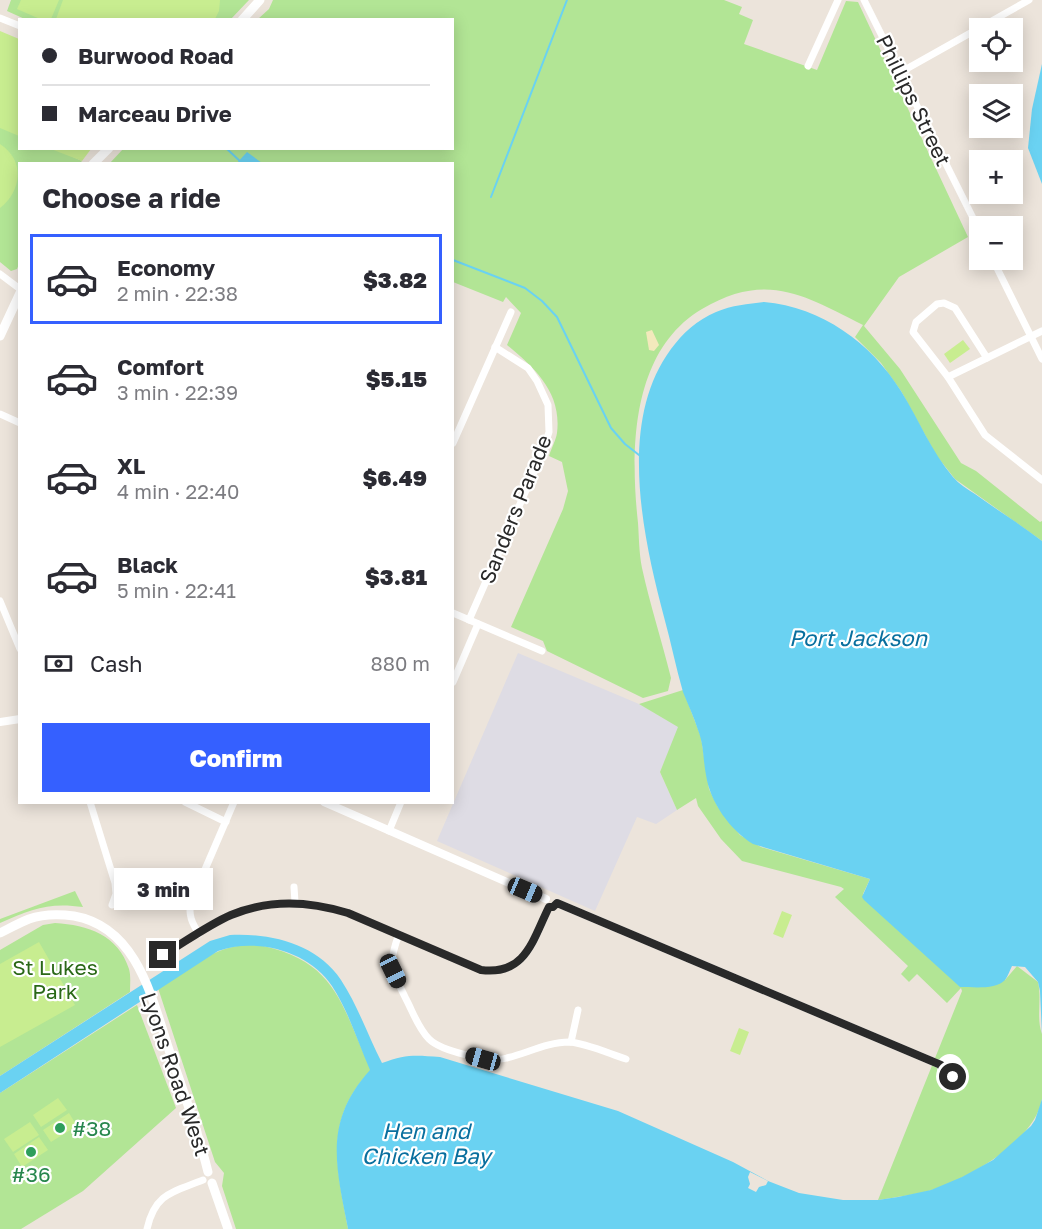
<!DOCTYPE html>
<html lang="en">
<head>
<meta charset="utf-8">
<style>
  body { margin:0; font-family:"Golos Text",sans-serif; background:#f2f2f3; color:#2b2b33; height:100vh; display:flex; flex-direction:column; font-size:22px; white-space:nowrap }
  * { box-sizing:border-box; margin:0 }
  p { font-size:20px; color:#7c7c81 }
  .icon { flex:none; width:33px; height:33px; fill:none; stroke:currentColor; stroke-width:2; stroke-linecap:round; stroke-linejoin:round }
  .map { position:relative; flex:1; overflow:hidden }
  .side { position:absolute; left:18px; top:162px; width:436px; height:642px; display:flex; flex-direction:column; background:#fff; border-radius:0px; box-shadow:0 3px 15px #0003 }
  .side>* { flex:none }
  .top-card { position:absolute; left:18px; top:18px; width:436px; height:132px; border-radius:0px; box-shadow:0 3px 15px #0003; display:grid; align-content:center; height:132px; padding:0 24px; background:#fff }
  .controls { position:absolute; left:969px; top:18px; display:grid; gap:12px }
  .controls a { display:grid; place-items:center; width:54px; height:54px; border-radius:0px; background:#fff; box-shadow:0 3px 15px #0003; font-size:30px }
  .end { position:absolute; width:27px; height:27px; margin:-14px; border:8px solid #292929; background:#fff; box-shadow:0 0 0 3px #fff }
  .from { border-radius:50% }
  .bubble { position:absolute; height:42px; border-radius:0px; background:#fff; box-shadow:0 3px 15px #0003; font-size:20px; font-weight:800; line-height:42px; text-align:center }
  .car { position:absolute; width:18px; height:36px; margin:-18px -9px; border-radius:8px; box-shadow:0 0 4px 2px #0007; background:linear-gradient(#222 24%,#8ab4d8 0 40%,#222 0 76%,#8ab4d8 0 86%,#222 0) }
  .top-card b { display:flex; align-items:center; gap:21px; height:57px; font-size:22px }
  .top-card b+b { border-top:2px solid #e1e1e2 }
  .top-card i { width:15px; height:15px; background:#2b2b33 }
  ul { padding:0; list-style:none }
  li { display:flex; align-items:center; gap:18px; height:90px; margin:0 12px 9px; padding:0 12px; border:3px solid transparent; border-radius:0px }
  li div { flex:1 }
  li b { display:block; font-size:22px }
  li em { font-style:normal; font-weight:800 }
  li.on { border-color:#3560ff }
  li>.icon { width:54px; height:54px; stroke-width:1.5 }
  h2 { padding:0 24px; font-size:27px; line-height:72px }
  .pay { display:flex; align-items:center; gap:15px; height:66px; padding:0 24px; font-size:22px }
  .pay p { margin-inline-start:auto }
  .action { display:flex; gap:12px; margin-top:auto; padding:12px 24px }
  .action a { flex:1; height:69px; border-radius:0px; background:#3560ff; color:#fff; font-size:24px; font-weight:800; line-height:69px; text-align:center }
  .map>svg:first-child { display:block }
  .industrial { fill:#dedce4 }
  .green { fill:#b2e595 }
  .sand { fill:#f3e9bc }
  .pitch { fill:#c8ed90 }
  .water { fill:#6ad2f2 }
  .pier { fill:#ece4db }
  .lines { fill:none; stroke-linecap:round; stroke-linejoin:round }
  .stream { stroke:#6ad2f2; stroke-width:2 }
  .minor { stroke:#fff; stroke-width:7 }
  .tertiary { stroke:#fff; stroke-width:8 }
  .secondary { stroke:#fff; stroke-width:9 }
  .route { stroke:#292929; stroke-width:8 }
  .leisure-dot { fill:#2e9e5b; stroke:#fff; stroke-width:2 }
  .labels { text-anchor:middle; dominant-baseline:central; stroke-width:4.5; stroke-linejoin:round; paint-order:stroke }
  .street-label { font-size:21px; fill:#292929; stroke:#fff }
  .park-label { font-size:21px; fill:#2a6817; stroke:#fff }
  .leisure-label { font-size:21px; fill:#27864d; stroke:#fff; text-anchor:start }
  .water-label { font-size:22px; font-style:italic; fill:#096f9e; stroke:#fff }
</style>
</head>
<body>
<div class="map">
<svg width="1042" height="1229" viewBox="0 0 1042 1229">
  <rect width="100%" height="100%" fill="#ece4db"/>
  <path class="industrial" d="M518,653L639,704L679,727L660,772L677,810L656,824L637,817L595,911L437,841Z"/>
  <g class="green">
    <path d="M11,0H249L230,20H27L7,11Z"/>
    <path d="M273,0H724L742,7L739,14L753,20L744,44L817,70L846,1L858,2L968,237L899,277L864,326L900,369L961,463L976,471L1040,522L1042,521V541L955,479L936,455L901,391L881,363L855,337L863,325C804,295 766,271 702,309C631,351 630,450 638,523C639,537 639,553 642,568C650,605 662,641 671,678L668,691L643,698L547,651L543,641L511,627L563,509L568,491L562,462L549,456C551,449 556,440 557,433C562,393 535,368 507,345L521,313L506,297L503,302L453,282V164H109L124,148H453V20L258,19L269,9Z"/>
    <path d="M0,127L19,134L20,148L56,149L82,161L79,164H20L19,264L17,269L11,271L0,262Z"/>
    <path d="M683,690L701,737L709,789L718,807L740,835L761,847L870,879L863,894L1005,980L1017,966L1038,982C1042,999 1036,1018 1042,1034C1042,1055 1042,1078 1042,1099C1035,1141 969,1178 932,1190C915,1195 896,1197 878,1200L962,991L961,988L947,1003L917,974L909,982L901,974L908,966L835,897L844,889L841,887L742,861L721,839L698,806L696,798L677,810L660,772L678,727L639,704Z"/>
    <path d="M75,891L83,907C49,902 31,909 0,923V919Z"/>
    <path d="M55,923C88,925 118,935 129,969C131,976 130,985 130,992L0,1076V950L43,925Z"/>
    <path d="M252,944C336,958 340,1002 371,1070C323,1120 337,1168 348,1229H236L222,1186L224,1173L215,1162L158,988C193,968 209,947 252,944Z"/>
    <path d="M137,1005L176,1108L83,1191L21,1229H0V1093Z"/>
  </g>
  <path class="sand" d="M652,330L659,345L654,351L649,350L646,332Z"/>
  <g class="pitch">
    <path d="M21,0H59L51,19H40L17,9Z"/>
    <path d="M63,0H220L219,11L215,19H56Z"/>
    <path d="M0,31L19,39V136L0,128Z"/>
    <path d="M0,144C25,160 22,191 0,208Z"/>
    <path d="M51,149L91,148V149L82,161Z"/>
    <path d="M963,340L970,349L950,363L944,354Z"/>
    <path d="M782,911L792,915L783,938L773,934Z"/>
    <path d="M39,942L75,1005L0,1047V964Z"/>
    <path d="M739,1028L749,1032L740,1055L730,1051Z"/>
    <path d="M58,1098L67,1110L41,1127L33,1115Z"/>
    <path d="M69,1113L77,1126L51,1142L43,1130Z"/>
    <path d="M30,1122L39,1135L13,1152L4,1139Z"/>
    <path d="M39,1137L48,1150L22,1167L14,1154Z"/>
  </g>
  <g class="water">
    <path d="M1042,64V184L1028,148L1032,109Z"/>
    <path d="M247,152L262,163H237Z"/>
    <path d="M764,302C822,307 871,343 901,391C919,420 931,451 953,477C959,484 967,489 975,494C997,510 1020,524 1042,541V1034L1040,991L1038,982L1025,967L1012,966C1010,970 1008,976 1005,980C996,990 973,987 960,987L864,900L862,897L870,879L753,844C730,830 710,802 706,775C703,760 704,745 698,730C694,717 688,705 683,692C676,668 671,642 664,617C643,537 617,422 671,349C683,333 697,320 716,312C732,305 748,304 764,302Z"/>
    <path d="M230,935C271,933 317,944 341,980C358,1006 368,1036 382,1063C406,1054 415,1055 440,1057L618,1111L733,1162L768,1181L799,1193L843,1200H878L898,1197L931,1190L962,1177L993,1160L1031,1126L1035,1120L1042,1099V1229H348C336,1166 323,1122 370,1070C358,1043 349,1012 332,986C309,951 256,937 218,951L0,1093V1076L210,941Z"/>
  </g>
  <path class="pier" d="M750,1172L768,1181L766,1185L759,1187L756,1192L748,1188L750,1184L748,1177Z"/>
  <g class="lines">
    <g class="stream">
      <path d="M226,148L243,164"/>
      <path d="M491,197L567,0"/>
      <path d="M453,260L525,288L542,301L557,317L611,428L625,444L639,455"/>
    </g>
    <g class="minor">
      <path d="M864,0L980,232"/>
      <path d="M0,18L20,26"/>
      <path d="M808,66L838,0"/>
      <path d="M901,72L1029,0"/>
      <path d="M993,260L1042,359"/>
      <path d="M0,274L20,289"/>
      <path d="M987,358L955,308L944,303L937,304L916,322L913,332L948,377L985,435L1042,480"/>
      <path d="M948,377L1042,331"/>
      <path d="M0,414L20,423"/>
      <path d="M453,443L511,312"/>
      <path d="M0,601L20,649"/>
      <path d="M453,613L542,651"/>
      <path d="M469,620L542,454L549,432L548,405L537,381L528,368L495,347"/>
      <path d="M453,682L478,624"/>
      <path d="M90,802L115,883L116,894L112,905"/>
      <path d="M185,802L226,822"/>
      <path d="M389,831L401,802"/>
      <path d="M294,887L295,902"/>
      <path d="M199,934C192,923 188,915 191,902L234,802"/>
      <path d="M399,934C387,966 392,970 406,999C413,1012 418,1028 429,1039C441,1051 490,1063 507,1058C527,1053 549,1042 569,1042C586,1043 610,1054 626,1059"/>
      <path d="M163,955C185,942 207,925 231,915C270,899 308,901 348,913L481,970C526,976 534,940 549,907"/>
      <path d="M571,1042L578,1010"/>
      <path d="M147,1229C155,1193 173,1192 203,1180"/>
    </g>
    <g class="tertiary">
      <path d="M0,722L20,719"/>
      <path d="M324,802L546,899"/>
      <path d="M557,903L941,1065"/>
      <circle cx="950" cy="1067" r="9"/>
    </g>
    <g class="secondary">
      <path d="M242,20L260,0"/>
      <path d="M93,164L109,148"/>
      <path d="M0,336L20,293"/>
      <path d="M0,933C10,928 19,923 29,919C43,914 59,914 74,916C137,927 152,998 169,1050C183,1090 198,1131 208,1172"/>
      <path d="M212,1183L228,1229"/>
    </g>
  </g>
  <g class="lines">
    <path class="route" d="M163,955C185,942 208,925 231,915C270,899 308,901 348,913L481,970C526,976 533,939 549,907H553L557,903L941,1065L943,1073L947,1077H953"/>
  </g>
  <g class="leisure-dot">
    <circle cx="60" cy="1128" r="6"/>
    <circle cx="31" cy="1152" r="6"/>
  </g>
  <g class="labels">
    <g class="street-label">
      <text transform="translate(914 100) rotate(64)">Phillips Street</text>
      <text transform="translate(515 509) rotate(-68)">Sanders Parade</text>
      <text transform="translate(176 1074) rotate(71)">Lyons Road West</text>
    </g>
    <g class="park-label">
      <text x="55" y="967">St Lukes<tspan x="55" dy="24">Park</tspan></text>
    </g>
    <g class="leisure-label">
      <text x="72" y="1128">#38</text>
      <text x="31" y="1174" text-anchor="middle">#36</text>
    </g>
    <g class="water-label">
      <text x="858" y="637">Port Jackson</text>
      <text x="426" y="1130">Hen and<tspan x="426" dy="25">Chicken Bay</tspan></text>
    </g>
  </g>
</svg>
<div class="controls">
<a><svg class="icon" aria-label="locate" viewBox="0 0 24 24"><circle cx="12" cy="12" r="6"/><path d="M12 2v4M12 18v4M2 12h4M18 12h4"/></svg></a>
<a><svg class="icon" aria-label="layers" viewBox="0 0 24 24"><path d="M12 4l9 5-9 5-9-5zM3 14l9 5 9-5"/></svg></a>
<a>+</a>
<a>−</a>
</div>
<i class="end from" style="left:953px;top:1077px"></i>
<i class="end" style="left:163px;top:955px"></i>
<div class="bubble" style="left:114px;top:868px;width:99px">3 min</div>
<i class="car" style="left:525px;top:890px;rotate:113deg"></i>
<i class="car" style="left:393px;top:971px;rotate:154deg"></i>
<i class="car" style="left:483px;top:1059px;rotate:286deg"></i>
<div class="top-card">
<b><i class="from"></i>Burwood Road</b>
<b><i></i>Marceau Drive</b>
</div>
<section class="side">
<h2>Choose a ride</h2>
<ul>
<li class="on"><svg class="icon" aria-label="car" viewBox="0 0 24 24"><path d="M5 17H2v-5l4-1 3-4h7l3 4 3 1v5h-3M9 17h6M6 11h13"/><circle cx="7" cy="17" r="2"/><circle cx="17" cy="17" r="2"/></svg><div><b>Economy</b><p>2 min · 22:38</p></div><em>$3.82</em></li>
<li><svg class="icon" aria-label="car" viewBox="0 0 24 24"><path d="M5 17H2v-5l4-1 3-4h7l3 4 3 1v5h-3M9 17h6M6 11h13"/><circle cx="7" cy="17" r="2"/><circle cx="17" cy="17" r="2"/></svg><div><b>Comfort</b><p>3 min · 22:39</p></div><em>$5.15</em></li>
<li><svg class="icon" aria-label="car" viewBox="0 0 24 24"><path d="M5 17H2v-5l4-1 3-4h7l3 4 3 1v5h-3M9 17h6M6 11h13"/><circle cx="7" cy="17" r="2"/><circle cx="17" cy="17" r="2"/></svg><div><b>XL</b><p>4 min · 22:40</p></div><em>$6.49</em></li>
<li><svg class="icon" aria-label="car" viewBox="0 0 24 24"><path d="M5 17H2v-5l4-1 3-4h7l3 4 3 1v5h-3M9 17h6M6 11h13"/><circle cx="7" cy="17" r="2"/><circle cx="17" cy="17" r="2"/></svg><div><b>Black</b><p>5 min · 22:41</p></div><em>$3.81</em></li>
</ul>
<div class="pay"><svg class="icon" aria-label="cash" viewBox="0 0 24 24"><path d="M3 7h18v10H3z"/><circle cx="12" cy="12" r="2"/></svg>Cash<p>880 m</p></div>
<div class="action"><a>Confirm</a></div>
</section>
</div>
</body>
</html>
